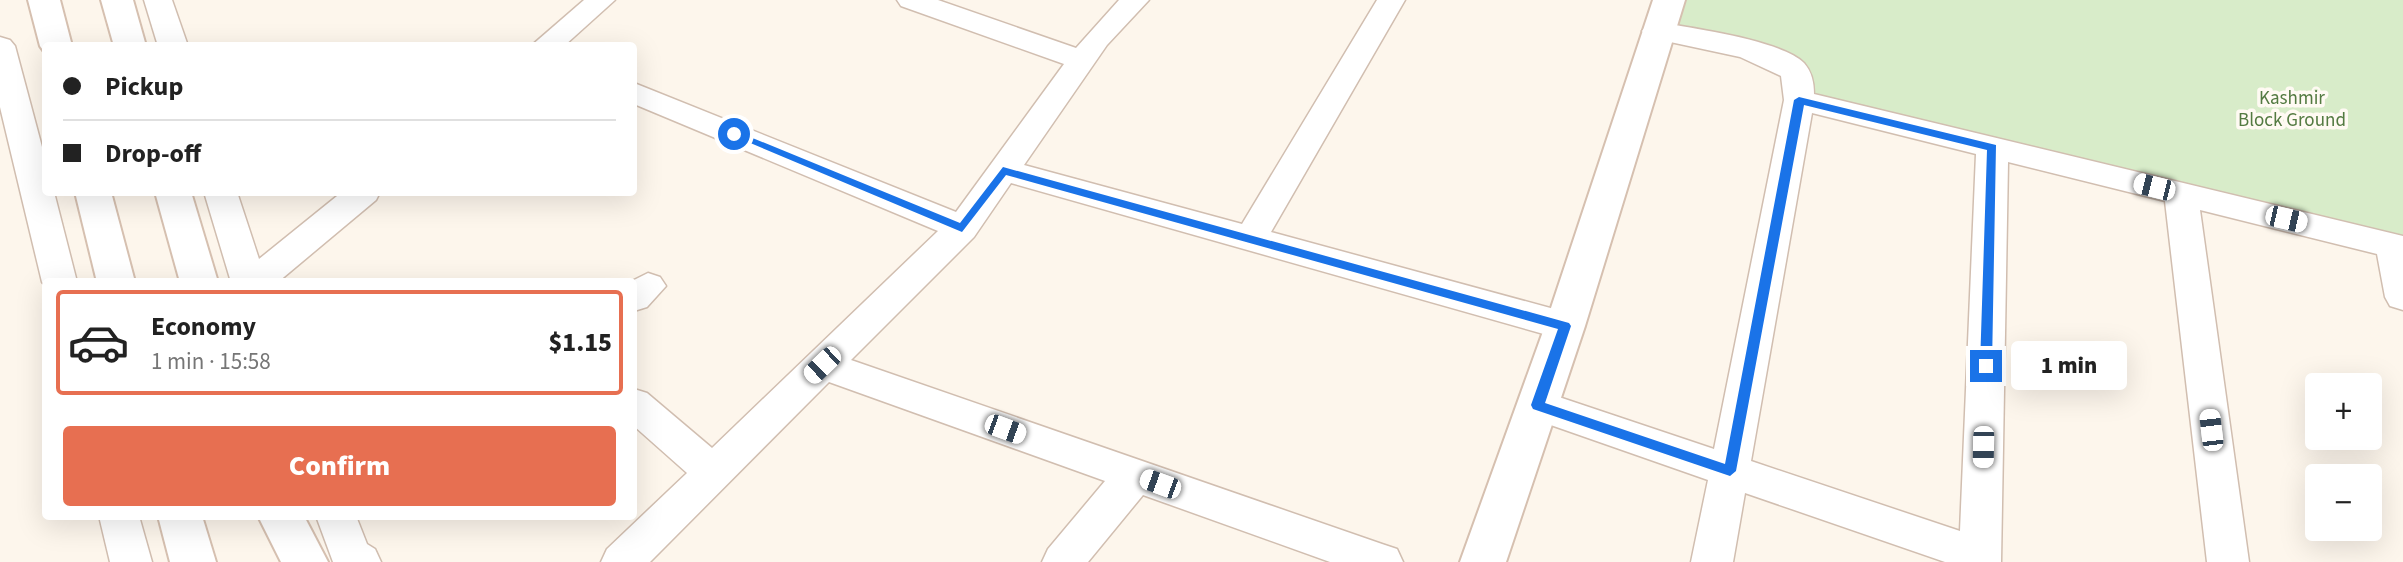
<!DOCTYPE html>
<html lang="en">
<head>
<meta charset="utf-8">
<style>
  body { margin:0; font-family:"Source Sans 3",sans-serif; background:#f6f6f6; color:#222; height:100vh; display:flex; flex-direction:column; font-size:26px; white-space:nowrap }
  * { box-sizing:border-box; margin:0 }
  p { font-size:23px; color:#767676 }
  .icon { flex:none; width:38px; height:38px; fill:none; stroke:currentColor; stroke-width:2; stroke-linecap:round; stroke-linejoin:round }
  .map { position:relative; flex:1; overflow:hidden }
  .details { position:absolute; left:42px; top:278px; width:595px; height:242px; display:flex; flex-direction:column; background:#fff; border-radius:7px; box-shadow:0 7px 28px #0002 }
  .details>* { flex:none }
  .hud { position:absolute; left:42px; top:42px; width:595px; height:154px; border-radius:7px; box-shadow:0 7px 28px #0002; display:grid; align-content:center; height:154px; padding:0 21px; background:#fff }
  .fabs { position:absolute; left:2305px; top:373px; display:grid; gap:14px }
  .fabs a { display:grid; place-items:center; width:77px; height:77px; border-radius:7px; background:#fff; box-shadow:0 7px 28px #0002; font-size:35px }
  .end { position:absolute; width:32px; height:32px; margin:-16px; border:9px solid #1a73e8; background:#fff; box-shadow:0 0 0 4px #fff }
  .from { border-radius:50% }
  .bubble { position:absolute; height:49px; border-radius:7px; background:#fff; box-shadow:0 7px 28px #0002; font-size:23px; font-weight:800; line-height:49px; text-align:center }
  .car { position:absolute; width:21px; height:42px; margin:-21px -10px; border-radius:9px; box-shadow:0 0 5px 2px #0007; background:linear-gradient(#fff 24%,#345 0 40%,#fff 0 76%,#345 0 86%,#fff 0) }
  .hud b { display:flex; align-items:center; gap:24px; height:66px; font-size:26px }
  .hud b+b { border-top:2px solid #e0e0e0 }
  .hud i { width:18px; height:18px; background:#222 }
  ul { padding:12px 0 0; list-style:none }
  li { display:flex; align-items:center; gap:21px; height:105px; margin:0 14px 10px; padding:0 7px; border:4px solid #e0e0e0; border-radius:7px }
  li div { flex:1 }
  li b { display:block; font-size:26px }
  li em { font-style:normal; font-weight:800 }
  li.active { border-color:#e76f51 }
  li>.icon { width:63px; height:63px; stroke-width:1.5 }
  .cta { display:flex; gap:14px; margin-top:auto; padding:14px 21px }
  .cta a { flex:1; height:80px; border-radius:7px; background:#e76f51; color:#fff; font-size:28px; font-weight:800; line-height:80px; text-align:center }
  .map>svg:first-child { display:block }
  .green { fill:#d8ecc9 }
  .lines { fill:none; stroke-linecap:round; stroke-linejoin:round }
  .street-casing { stroke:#d1beb0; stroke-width:3 }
  .secondary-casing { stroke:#d6c0b0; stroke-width:4 }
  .street { fill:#fff; fill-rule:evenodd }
  .secondary { fill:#fff; fill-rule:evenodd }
  .route { fill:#1a73e8 }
  .labels { text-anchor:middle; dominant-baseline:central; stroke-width:7; stroke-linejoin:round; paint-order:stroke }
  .park-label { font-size:19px; fill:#537a41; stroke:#fffaf3 }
</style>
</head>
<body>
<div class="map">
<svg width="2403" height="562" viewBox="0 0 2403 562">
  <rect width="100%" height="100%" fill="#fdf6ec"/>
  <path class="green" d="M1669,0H2403V248L1799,100L1792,69L1657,31Z"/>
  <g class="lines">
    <defs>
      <g id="street">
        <path d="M144,0H172L188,46H158Z"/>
        <path d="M584,0H615L564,46H531Z"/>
        <path d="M897,0H938L1076,48L1119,0H1149L1107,45L1024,165L1242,224L1377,0H1405L1271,232L1565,312L1578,316L1583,326L1578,336L1565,340L1011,183L974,237L851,360L1382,544L1397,549L1403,562H1330L1143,495L1088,562H1042L1048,549L1105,481L829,382L650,562H601L607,549L687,473L634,426V389L647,393L712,448L938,231L634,104V83L956,212L1064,64L901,6Z"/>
        <path d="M1657,22C1691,28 1781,40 1804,63C1812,72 1814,83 1814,94L2403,236V310L2390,306L2385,297L2377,254L2200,210L2249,562H2207L2165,201L2008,162L2001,562H1945L1745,493L1733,562H1691L1708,480L1525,416L1519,405L1525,394L1538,390L1714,449L1784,100L1781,76L1740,57L1647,37L1642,31L1647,25ZM1812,113L1976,154L1960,531L1751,461Z"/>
        <path d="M0,37L10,40L15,46L46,162V192H54L77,282H46V287L42,282L0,107Z"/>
        <path d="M204,192H237L259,259L342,192H380L376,200L278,282H231Z"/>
        <path d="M648,273L660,277L666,286L647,307L634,311V282H630Z"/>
        <path d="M99,516H139L152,562H110Z"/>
        <path d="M316,516H356L367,544L375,549L381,562H333Z"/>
      </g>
      <g id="secondary">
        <path d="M28,0H60L72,46H46L45,53L40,46Z"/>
        <path d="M101,0H133L146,46H114Z"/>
        <path d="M1653,0H1685L1585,326L1506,562H1460L1545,326Z"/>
        <path d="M75,192H111L135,282H97Z"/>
        <path d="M155,192H191L218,282H180Z"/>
        <path d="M158,516H202L216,562H170Z"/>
        <path d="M258,516H304L328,562H281Z"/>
      </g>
    </defs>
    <use href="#street" class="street-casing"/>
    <use href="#secondary" class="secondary-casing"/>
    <use href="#street" class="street"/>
    <use href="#secondary" class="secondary"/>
  </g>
  <path class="route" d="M1799,97L1996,145L1992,366L1986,370L1980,366L1987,150L1804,105L1736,471L1730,476L1533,409L1531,405L1558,329L1006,175L962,232L729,134L738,132L960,223L1003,167L1569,323L1571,326L1545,403L1725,464L1794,100Z"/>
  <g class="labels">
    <g class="park-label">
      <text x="2292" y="98">Kashmir<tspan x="2292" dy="22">Block Ground</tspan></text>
    </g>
  </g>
</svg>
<div class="fabs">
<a>+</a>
<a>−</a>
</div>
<i class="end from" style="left:734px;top:134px"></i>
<i class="end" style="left:1986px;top:366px"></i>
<div class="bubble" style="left:2011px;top:341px;width:116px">1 min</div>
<i class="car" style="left:2154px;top:187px;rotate:284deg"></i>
<i class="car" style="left:2286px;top:219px;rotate:103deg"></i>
<i class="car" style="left:822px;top:365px;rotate:226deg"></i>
<i class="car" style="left:1005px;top:429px;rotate:110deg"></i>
<i class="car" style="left:2211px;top:430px;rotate:353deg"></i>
<i class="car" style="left:1983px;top:447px;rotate:181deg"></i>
<i class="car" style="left:1160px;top:484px;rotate:290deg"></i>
<div class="hud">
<b><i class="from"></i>Pickup</b>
<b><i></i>Drop-off</b>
</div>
<section class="details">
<ul>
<li class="active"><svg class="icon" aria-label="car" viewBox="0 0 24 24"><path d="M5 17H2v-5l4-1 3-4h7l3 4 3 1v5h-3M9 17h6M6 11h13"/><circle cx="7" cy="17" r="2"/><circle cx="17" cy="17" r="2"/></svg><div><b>Economy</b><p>1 min · 15:58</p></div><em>$1.15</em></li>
</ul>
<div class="cta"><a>Confirm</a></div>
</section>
</div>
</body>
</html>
